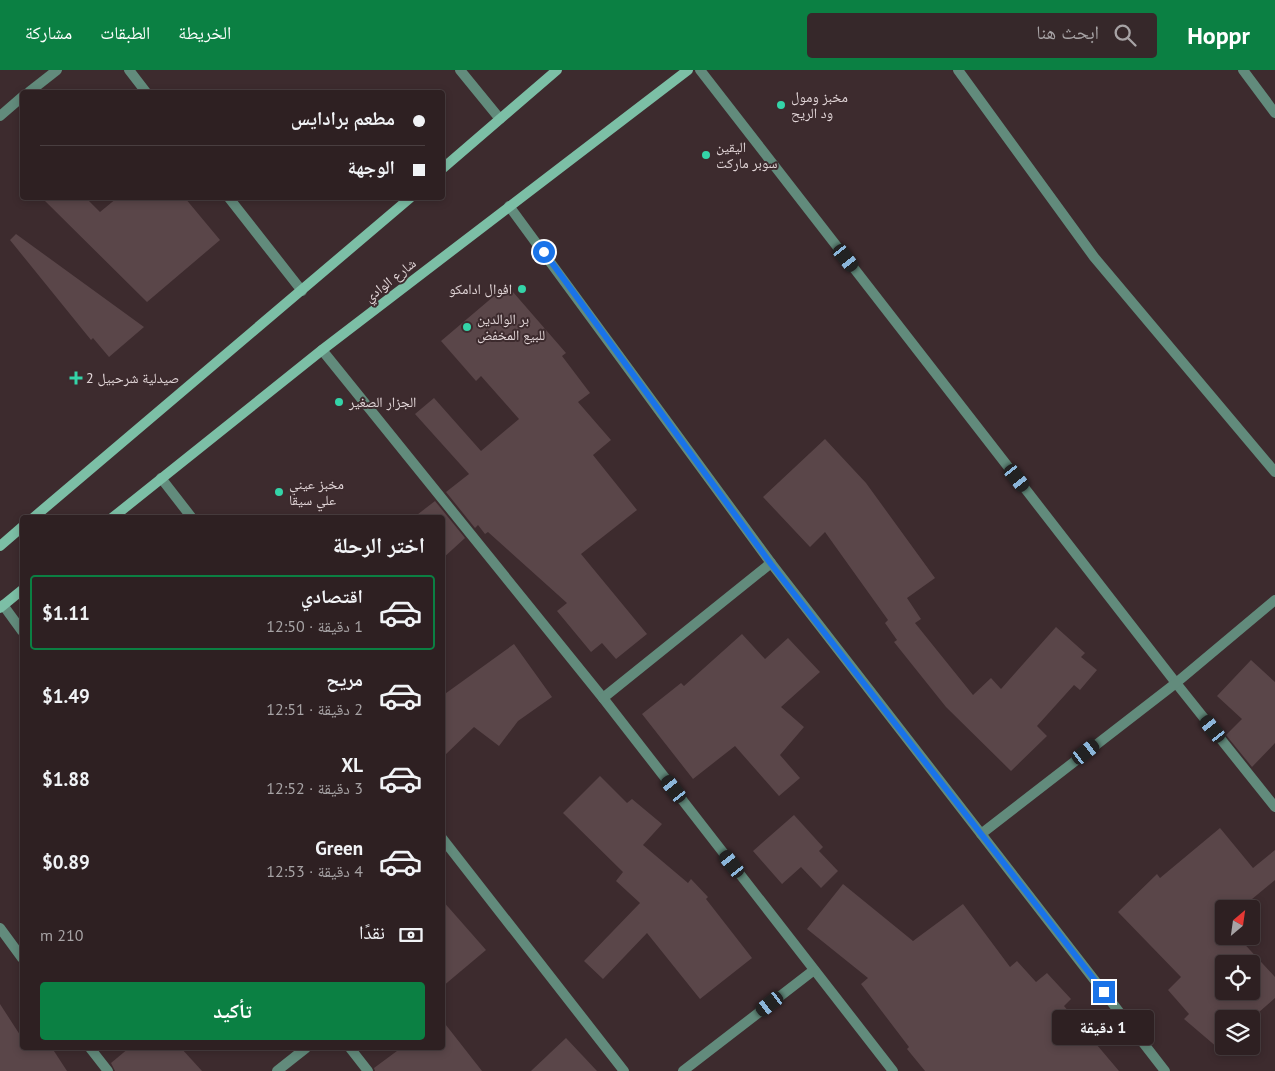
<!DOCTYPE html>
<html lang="ar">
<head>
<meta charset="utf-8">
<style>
  body { margin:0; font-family:"PT Sans","Noto Naskh Arabic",sans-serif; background:#36282a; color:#f1f3f6; direction:rtl; height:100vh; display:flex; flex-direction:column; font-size:19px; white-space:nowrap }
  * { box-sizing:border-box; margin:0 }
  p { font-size:16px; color:#a7a3a5 }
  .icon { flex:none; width:28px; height:28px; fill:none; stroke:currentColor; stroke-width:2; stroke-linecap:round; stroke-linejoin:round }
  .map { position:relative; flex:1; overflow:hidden; direction:ltr }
  .panel { position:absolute; left:20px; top:445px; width:425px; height:535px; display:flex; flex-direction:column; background:#2e2022; border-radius:5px; box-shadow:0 2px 8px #0003,0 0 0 1px #493e40; direction:rtl }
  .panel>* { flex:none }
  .banner { position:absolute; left:20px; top:20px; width:425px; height:110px; border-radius:5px; box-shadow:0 2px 8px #0003,0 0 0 1px #493e40; direction:rtl; display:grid; align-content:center; height:110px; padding:0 20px; background:#2e2022 }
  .needle { width:32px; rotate:29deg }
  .tools { position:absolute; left:1215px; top:830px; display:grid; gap:10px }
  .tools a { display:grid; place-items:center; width:45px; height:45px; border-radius:5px; background:#2e2022; box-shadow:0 2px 8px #0003,0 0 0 1px #493e40; font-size:25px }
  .end { position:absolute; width:22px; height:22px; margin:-11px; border:6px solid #1a73e8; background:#fff; box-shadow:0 0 0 2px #fff }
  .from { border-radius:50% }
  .bubble { position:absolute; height:35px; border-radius:5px; background:#2e2022; box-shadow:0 2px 8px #0003,0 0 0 1px #493e40; font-size:16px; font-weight:700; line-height:35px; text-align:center; direction:rtl }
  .car { position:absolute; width:15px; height:30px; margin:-15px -8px; border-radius:6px; box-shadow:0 0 4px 1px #0007; background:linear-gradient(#222 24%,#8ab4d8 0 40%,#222 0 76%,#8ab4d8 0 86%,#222 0) }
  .banner b { display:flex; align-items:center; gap:18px; height:48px; font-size:19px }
  .banner b+b { border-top:1px solid #493e40 }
  .banner i { width:12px; height:12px; background:#f1f3f6 }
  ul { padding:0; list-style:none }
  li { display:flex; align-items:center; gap:15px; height:75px; margin:0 10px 8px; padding:0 10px; border:2px solid transparent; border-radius:5px }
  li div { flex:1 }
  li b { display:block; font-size:19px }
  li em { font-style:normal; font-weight:700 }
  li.selected { border-color:#0b8043 }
  li>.icon { width:45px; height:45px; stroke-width:1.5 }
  h2 { padding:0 20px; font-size:22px; line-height:60px }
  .pay { display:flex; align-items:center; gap:12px; height:55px; padding:0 20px; font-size:19px }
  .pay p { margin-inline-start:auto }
  .cta { display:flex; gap:10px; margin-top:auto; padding:10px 20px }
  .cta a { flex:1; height:58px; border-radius:5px; background:#0b8043; color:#fff; font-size:20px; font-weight:700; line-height:58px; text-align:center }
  header { display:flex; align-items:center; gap:30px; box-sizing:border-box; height:70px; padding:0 25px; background:#0b8043; color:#fff }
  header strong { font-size:24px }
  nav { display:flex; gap:28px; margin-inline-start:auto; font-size:18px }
  .search { width:350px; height:45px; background:#36282a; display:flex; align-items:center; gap:12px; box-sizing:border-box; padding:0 18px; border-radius:5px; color:#a7a3a5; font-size:19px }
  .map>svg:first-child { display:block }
  .building { fill:#5a4649; fill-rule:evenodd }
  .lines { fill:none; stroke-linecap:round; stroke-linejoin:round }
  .minor { stroke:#628b7c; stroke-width:10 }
  .secondary { stroke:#7cbfa6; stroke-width:10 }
  .route { stroke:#1a73e8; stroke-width:6 }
  .poi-dot { fill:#34d4a8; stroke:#3d2b2e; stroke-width:2 }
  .labels { text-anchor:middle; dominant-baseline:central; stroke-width:4; stroke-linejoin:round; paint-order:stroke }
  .poi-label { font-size:14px; fill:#e3d7d9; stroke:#3d2b2e; text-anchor:start }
  .street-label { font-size:14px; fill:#e3d7d9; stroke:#3d2b2e }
</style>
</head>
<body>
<header>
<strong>Hoppr</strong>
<div class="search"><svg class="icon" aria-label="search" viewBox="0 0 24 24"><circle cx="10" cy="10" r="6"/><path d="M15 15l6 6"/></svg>ابحث هنا</div>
<nav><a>الخريطة</a><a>الطبقات</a><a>مشاركة</a></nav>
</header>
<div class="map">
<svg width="1275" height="1001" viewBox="0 0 1275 1001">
  <rect width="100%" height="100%" fill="#3d2b2e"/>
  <g class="building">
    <path d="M42,128H86L100,142L117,128H185L220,170L147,232Z"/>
    <path d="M16,164L144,257L109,287L93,268L91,270L10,170Z"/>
    <path d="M507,215L566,283L562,286L590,323L578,332L611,370L593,385L637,440L581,484L647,564L616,589L602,573L591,582L557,541L567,533L488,462L485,464L478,455L475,458L446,422L469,404L415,344L434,328L481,381L519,349L481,306L476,311L441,271Z"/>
    <path d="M825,369L866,413L935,508L907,528L921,549L915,553L973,625L991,608L1001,619L1056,557L1085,583L1081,587L1097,600L1080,620L1074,615L1037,656L1047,666L1011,701L946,637L894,572L897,570L885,553L888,550L825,462L810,477L763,427Z"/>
    <path d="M435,431L465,468L442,489V448H413Z"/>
    <path d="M742,564L765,589L788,568L820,602L781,637L804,657L780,685L800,708L779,726L735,676L693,709L642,644L681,613L684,616Z"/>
    <path d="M514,574L552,627L518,651L499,676L474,657L442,688V626Z"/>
    <path d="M1251,590L1275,612V673L1252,697L1226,665L1242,649L1217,626Z"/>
    <path d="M600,706L627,733L632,729L662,754L643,775L688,813L691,809L708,827L706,829L752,888L700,929L647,863L603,909L584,891L640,833L616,811L623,802L563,743Z"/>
    <path d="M794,745L823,777L819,781L838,801L821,818L801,797L782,814L753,781Z"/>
    <path d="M1220,758L1253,798L1275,780V810L1240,839H1224V866H1237L1275,907V928L1251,949H1224V973L1218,978L1184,949L1189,944L1168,920L1181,907L1118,842L1157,804L1160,808ZM1224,894H1251V921H1224Z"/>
    <path d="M843,814L913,871L963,834L1010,897L1017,891L1036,912L1047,903L1071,929L1064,936L1119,1001H925L907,979L909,977L861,914L868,908L807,859Z"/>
    <path d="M442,830L486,880L442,917Z"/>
    <path d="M0,934L22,968V978H52L67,1001H0Z"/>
    <path d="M442,950L482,1001H375L374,998L401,978H442Z"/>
    <path d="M566,968L597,1001H531Z"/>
    <path d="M129,978H181L202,1001H115L111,993Z"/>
  </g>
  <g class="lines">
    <g class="minor">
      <path d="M129,0L146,22"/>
      <path d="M460,0L500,49"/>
      <path d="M700,0L1176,613L1275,737"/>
      <path d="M958,0L1094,187L1275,402"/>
      <path d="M1243,0L1275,43"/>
      <path d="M29,22L57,0"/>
      <path d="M0,46L22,27"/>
      <path d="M229,128L302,221"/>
      <path d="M509,136L771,493L1165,1001"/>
      <path d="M322,280L603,628L893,1001"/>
      <path d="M161,408L192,448"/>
      <path d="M3,535L22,561"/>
      <path d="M603,628L771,493"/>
      <path d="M981,764L1176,613L1275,530"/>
      <path d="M442,768L624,1001"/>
      <path d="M0,858L22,888"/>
      <path d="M90,978L108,1001"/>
      <path d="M350,978L368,1001"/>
      <path d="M277,1001L306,978"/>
      <path d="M683,1001L814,900"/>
    </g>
    <g class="secondary">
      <path d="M442,99L557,0"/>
      <path d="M33,448L410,128"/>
      <path d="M112,448L322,280L688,0"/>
      <path d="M0,476L22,457"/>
      <path d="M0,538L22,520"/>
    </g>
  </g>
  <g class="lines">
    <path class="route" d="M544,182L771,494L1104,922"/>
  </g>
  <g class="poi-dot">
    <circle cx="781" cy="35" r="5"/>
    <circle cx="706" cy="85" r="5"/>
    <circle cx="522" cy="219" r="5"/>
    <circle cx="467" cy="257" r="5"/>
    <path d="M73.5 300.5h5v5h5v5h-5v5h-5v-5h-5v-5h5z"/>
    <circle cx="339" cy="332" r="5"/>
    <circle cx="279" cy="422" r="5"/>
  </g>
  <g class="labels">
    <g class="poi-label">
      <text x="791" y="27">مخبز ومول<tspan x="791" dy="16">ود الريح</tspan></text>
      <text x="716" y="77">اليقين<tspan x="716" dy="16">سوبر ماركت</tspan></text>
      <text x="512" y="219" text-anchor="end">افوال ادامكو</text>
      <text x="477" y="249">بر الوالدين<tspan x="477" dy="16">للبيع المخفض</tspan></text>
      <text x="86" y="308">صيدلية شرحبيل 2</text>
      <text x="349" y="332">الجزار الصغير</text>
      <text x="289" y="414">مخبز عيني<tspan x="289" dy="16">علي سيقا</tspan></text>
    </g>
    <g class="street-label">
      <text transform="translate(390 210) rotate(-38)">شارع الوادي</text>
    </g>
  </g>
</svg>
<div class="tools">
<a><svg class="needle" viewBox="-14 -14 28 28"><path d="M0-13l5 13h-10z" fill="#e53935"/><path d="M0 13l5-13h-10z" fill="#a7a3a5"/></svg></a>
<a><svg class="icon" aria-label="locate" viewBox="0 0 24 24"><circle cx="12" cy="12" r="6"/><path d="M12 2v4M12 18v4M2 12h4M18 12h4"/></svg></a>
<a><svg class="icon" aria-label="layers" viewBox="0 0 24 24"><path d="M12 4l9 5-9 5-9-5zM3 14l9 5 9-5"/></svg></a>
</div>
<i class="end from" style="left:544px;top:182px"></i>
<i class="end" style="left:1104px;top:922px"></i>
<div class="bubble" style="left:1052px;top:940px;width:102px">1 دقيقة</div>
<i class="car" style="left:846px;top:188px;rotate:142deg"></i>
<i class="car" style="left:1017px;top:408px;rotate:142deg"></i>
<i class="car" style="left:1213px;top:659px;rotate:321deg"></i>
<i class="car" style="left:1086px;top:682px;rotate:52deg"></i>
<i class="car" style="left:674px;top:719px;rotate:322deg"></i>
<i class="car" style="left:732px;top:794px;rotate:322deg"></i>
<i class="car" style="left:770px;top:934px;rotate:232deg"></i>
<div class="banner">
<b><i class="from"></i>مطعم برادايس</b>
<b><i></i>الوجهة</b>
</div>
<section class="panel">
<h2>اختر الرحلة</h2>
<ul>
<li class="selected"><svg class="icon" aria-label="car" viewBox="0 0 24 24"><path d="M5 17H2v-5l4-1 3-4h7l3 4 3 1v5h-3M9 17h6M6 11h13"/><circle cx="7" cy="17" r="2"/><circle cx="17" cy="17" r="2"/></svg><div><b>اقتصادي</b><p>1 دقيقة · 12:50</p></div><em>$1.11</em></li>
<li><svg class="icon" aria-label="car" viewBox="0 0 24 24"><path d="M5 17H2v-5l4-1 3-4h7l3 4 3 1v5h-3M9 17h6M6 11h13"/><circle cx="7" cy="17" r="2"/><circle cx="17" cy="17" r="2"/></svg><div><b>مريح</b><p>2 دقيقة · 12:51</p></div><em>$1.49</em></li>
<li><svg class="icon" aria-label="car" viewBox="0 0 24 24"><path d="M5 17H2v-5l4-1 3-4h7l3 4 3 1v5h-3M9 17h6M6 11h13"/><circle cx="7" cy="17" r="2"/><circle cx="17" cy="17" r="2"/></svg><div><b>XL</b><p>3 دقيقة · 12:52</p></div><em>$1.88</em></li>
<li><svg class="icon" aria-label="car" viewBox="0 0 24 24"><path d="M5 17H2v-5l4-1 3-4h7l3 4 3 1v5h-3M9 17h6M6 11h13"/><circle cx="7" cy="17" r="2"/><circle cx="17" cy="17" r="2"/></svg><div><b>Green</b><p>4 دقيقة · 12:53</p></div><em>$0.89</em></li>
</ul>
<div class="pay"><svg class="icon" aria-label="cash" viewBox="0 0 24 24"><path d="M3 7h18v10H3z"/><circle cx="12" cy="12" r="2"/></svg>نقدًا<p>210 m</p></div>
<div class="cta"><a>تأكيد</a></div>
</section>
</div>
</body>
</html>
